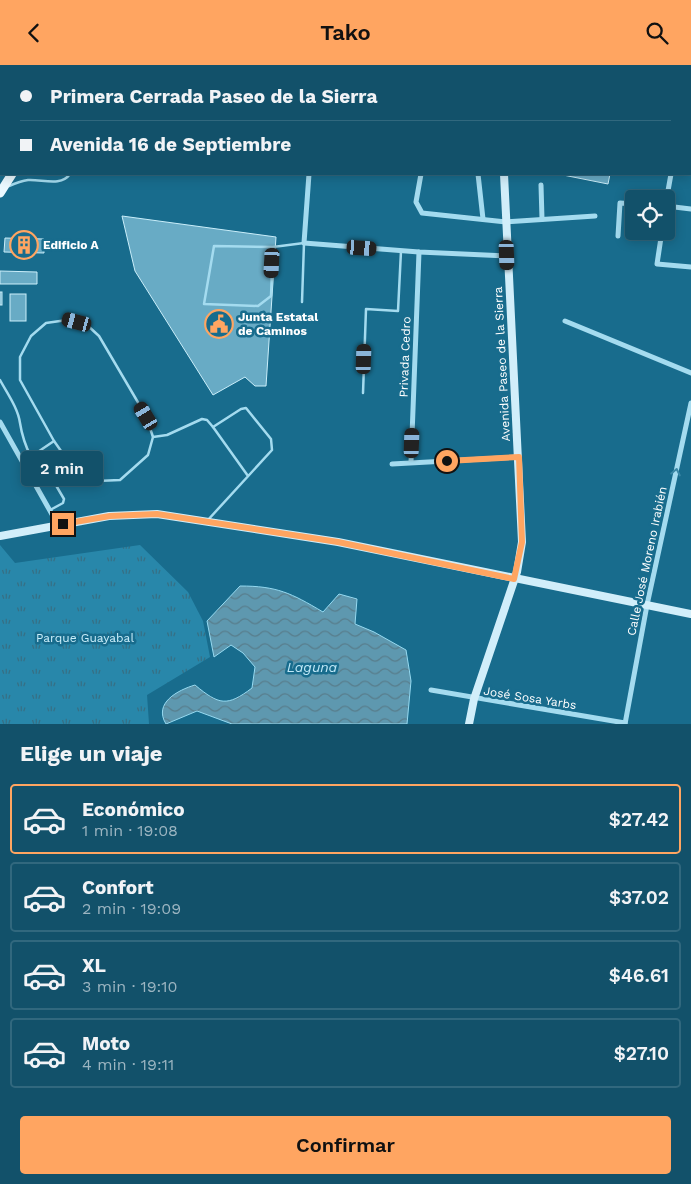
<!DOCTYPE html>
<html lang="es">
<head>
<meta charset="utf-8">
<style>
  body { margin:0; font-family:"Work Sans",sans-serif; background:#1b5770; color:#f1f3f6; height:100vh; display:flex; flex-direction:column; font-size:19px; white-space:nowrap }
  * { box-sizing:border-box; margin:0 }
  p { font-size:16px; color:#9cb5c1 }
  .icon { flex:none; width:28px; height:28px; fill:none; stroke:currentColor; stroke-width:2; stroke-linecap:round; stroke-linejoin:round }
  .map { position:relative; height:659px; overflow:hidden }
  .drawer { display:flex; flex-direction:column; background:#12516a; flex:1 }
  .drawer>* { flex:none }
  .hud { position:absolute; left:0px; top:0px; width:691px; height:110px; box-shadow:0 2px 12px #0003,0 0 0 1px #31687e; display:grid; align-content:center; height:110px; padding:0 20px; background:#12516a }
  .controls { position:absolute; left:625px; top:125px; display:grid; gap:10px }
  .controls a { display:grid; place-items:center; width:50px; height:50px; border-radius:5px; background:#12516a; box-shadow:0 2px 12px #0003,0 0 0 1px #31687e; font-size:25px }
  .end { position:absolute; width:22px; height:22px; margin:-11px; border:6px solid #ffa561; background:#111; box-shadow:0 0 0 2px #111 }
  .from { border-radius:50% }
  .bubble { position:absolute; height:35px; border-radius:5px; background:#12516a; box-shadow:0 2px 12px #0003,0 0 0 1px #31687e; font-size:16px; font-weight:600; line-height:35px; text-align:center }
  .car { position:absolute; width:15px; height:30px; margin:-15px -8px; border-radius:6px; box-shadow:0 0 4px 1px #0007; background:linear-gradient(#222 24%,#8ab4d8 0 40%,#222 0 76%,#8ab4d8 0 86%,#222 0) }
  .hud b { display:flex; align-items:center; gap:18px; height:48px; font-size:19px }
  .hud b+b { border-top:1px solid #31687e }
  .hud i { width:12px; height:12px; background:#f1f3f6 }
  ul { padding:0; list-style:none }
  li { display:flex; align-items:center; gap:15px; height:70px; margin:0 10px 8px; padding:0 10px; border:2px solid #31687e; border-radius:5px }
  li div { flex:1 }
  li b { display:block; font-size:19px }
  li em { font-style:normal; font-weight:600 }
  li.active { border-color:#ffa561 }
  li>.icon { width:45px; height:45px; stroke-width:1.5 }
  h2 { padding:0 20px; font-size:22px; line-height:60px }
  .primary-button { display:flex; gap:10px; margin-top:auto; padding:10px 20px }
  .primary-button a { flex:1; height:58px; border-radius:5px; background:#ffa561; color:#111; font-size:20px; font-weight:600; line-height:58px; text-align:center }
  header { display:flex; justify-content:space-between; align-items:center; height:65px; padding:0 20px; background:#ffa561; color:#111; font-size:22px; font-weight:600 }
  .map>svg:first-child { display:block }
  .park { fill:url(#park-tufts) }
  .water { fill:url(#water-waves); stroke:#96daf1 }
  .building { fill:#68abc5; stroke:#caeefa }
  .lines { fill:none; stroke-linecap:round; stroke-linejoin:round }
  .path { stroke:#a4dbef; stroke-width:1; stroke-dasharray:2.5 4; stroke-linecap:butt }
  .lane { stroke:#a4dbef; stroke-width:2.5 }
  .street { stroke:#a4dbef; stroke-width:5 }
  .secondary { stroke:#d1eefa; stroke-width:8 }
  .primary { stroke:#ebf9ff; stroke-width:9 }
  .oneway { stroke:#3b88a6 }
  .route { stroke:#ffa561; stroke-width:6 }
  .labels { text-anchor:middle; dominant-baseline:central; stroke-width:5; stroke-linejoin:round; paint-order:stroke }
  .poi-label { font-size:12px; font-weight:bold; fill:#fff; stroke:#186c8d; text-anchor:start }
  .street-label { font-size:12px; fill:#fff; stroke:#186c8d }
  .park-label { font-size:12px; fill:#caeefa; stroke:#186c8d }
  .water-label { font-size:14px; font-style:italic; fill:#c0e9f8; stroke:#186c8d }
</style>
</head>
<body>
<header><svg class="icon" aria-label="back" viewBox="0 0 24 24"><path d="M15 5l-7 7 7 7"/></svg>Tako<svg class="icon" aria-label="search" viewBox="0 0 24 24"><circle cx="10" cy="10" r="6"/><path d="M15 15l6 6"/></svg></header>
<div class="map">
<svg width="691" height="659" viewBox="0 0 691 659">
  <defs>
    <pattern id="park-tufts" width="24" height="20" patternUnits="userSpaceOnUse" patternTransform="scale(1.25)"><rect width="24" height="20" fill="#2887aa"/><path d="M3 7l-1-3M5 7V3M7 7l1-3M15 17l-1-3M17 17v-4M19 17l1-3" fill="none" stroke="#366f84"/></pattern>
    <pattern id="water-waves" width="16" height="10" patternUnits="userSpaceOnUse" patternTransform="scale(1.25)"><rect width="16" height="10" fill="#5e98af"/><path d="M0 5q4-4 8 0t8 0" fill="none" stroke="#587d8c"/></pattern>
  </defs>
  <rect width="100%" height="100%" fill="#186c8d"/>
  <path class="park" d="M0,480L15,498L140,480L188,527L203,556L210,592L147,630L149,659H0Z"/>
  <path class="water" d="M240,521C277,521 291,528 323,547L339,529L357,534L355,559L374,567L406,585L411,616L407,659H232L197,646L166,659C153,638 178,625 195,620C219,640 227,642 252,623L255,602L243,588L231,580L214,592L207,556Z"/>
  <g class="building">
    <path d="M558,109H610L608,119Z"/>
    <path d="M122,151L276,172L266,321H255L245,312L213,330L135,206Z"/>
    <path d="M5,173L44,174V188L4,187Z"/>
    <path d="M0,206L37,207V219H0Z"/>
    <rect x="0" y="227" width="2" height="13"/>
    <rect x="10" y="229" width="16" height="27"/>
  </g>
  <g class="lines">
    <path class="path" d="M0,72L1,73"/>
    <g class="lane">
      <path d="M483,0L487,1"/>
      <path d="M9,121C16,118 21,116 28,115C42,114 61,122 70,109"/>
      <path d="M273,182L271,231L258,241L204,239L214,181L273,182L304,178L302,237"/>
      <path d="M67,255L87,260L99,271L146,351L153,372L148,390L120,415L97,416L73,403L54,376L20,315V292L31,271L46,258Z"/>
      <path d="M0,315C7,328 18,343 20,358C22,371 25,380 31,392"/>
      <path d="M363,328L366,244L398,246L401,186"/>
      <path d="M153,372L167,370L202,354L207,355L213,362"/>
      <path d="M37,388L64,434L63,438L50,445"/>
      <path d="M23,397L54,376"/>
      <path d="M207,456L272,385L271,374L246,343L241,344L213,362L248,411"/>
    </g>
    <g class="street">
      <path d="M20,0L22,1"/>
      <path d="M690,0L691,2"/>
      <path d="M415,1V0"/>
      <path d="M0,20L1,21"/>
      <path d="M690,104H691"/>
      <path d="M309,109L304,178L419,187L507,191"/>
      <path d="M421,109L416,137L422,148L506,157L595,151"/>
      <path d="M478,109L483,154"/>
      <path d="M541,120L542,154"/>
      <path d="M666,137L671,109"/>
      <path d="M666,141L691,144"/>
      <path d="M662,166L657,199L691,202"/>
      <path d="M618,171L620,138L634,139"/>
      <path d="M565,256L691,308"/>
      <path d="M0,357L58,460"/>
      <path d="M411,397L419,187"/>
      <path d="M392,399L519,392"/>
      <path d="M431,625L625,658"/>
      <path d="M625,659L647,540L691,338"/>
    </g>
    <g class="secondary">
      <path d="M509,1V0"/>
      <path d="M0,471L109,451L157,449L338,477L691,549"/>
      <path d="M469,659L474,634L517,507L522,477L504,109"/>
    </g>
    <g class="primary">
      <path d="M55,1L56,0"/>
      <path d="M78,1L79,0"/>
      <path d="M0,85L1,83"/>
      <path d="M0,128L12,109"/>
    </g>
  </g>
  <defs><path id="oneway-chevron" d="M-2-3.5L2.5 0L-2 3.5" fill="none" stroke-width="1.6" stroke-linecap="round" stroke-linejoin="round" transform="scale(1.25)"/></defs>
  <use class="oneway" href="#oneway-chevron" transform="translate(676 407) rotate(-78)"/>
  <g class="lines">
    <path class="route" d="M63,459L110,451L157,449L338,477L514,514L522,477L519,392L447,396"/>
  </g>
  <defs>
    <symbol id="building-ring" viewBox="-11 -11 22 22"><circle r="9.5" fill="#186c8d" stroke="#ffa561" stroke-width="1.5"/><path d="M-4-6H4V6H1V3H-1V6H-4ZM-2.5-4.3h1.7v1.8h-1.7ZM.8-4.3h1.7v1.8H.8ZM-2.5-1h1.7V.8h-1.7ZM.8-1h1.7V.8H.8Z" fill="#ffa561"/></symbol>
    <symbol id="civic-ring" viewBox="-11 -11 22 22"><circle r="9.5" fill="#186c8d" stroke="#ffa561" stroke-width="1.5"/><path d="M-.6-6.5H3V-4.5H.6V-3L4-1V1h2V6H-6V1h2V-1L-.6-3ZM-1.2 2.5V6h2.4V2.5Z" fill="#ffa561"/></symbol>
  </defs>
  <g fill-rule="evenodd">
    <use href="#building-ring" x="8" y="164" width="32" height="32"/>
    <use href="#civic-ring" x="203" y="243" width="32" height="32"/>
  </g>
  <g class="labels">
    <g class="poi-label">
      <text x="43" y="180">Edificio A</text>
      <text x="238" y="252">Junta Estatal<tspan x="238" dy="14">de Caminos</tspan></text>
    </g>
    <g class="street-label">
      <text transform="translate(405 292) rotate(-88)">Privada Cedro</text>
      <text transform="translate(502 299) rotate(-93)">Avenida Paseo de la Sierra</text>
      <text transform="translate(647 496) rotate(-78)">Calle José Moreno Irabién</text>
      <text transform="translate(530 633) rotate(9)">José Sosa Yarbs</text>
    </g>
    <g class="park-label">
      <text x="85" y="573">Parque Guayabal</text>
    </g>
    <g class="water-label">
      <text x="312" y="602">Laguna</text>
    </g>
  </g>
</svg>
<div class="controls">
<a><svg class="icon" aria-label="locate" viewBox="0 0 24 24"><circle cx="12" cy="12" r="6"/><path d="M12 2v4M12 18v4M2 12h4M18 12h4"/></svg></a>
</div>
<i class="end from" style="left:447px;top:396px"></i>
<i class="end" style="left:63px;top:459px"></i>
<div class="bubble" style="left:21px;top:386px;width:82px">2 min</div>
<i class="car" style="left:362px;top:183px;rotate:94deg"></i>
<i class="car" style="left:507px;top:190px;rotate:178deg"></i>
<i class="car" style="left:272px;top:198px;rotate:183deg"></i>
<i class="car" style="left:77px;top:257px;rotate:285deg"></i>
<i class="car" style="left:364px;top:294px;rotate:2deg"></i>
<i class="car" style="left:146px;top:351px;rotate:329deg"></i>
<i class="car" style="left:412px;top:378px;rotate:2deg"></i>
<div class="hud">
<b><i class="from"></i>Primera Cerrada Paseo de la Sierra</b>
<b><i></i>Avenida 16 de Septiembre</b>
</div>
</div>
<section class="drawer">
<h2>Elige un viaje</h2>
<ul>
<li class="active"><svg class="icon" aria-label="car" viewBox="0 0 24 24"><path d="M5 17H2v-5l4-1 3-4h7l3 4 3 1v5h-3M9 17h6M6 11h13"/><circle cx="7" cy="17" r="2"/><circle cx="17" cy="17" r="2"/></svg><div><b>Económico</b><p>1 min · 19:08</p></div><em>$27.42</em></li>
<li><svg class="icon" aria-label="car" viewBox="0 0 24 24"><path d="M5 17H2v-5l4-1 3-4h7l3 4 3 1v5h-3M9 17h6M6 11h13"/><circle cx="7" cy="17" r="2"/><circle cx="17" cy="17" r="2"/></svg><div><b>Confort</b><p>2 min · 19:09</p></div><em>$37.02</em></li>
<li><svg class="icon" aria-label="car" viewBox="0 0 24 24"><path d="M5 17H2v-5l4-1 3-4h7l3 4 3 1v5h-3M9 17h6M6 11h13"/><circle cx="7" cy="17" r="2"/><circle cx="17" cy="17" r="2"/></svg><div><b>XL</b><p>3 min · 19:10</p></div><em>$46.61</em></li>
<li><svg class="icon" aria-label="car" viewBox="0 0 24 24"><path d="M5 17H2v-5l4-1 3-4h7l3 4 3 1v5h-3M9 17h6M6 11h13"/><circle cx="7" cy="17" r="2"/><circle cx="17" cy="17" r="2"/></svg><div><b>Moto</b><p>4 min · 19:11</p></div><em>$27.10</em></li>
</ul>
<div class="primary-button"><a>Confirmar</a></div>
</section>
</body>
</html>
